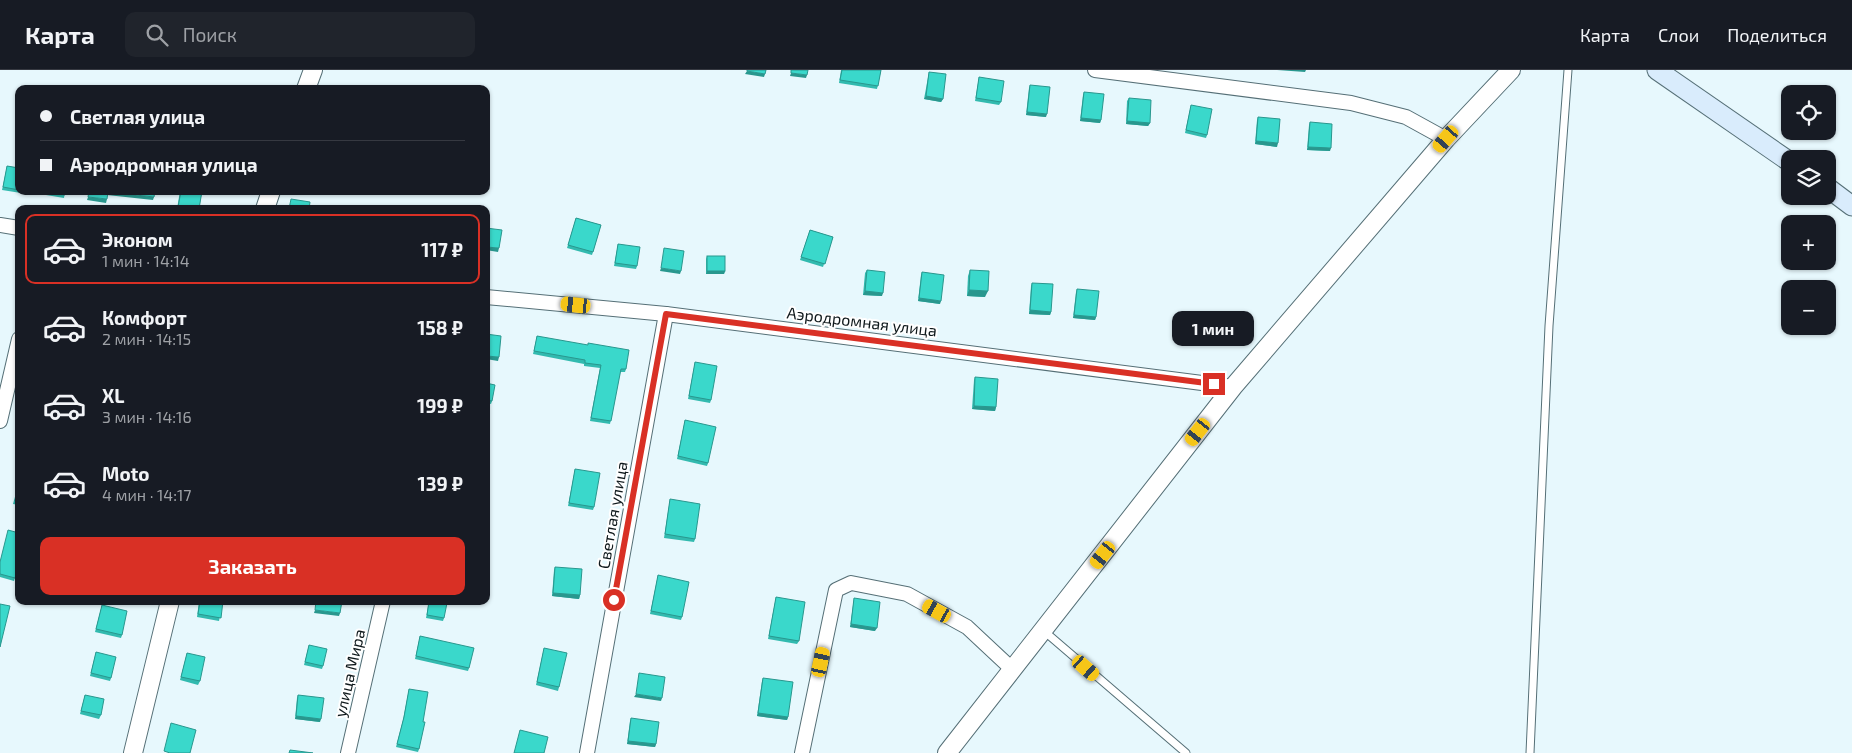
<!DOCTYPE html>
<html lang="ru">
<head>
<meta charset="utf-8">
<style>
  body { margin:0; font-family:"Exo 2",sans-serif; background:#20242c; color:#f1f3f6; height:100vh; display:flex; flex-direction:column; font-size:19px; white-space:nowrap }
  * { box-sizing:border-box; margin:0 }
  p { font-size:16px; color:#9ea1a6 }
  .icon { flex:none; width:28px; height:28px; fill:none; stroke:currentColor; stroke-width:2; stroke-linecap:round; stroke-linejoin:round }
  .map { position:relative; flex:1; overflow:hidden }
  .sheet { position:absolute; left:15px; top:135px; width:475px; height:400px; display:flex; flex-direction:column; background:#171b24; border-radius:10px; box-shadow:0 1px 4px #0004 }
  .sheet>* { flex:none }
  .hud { position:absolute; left:15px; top:15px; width:475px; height:110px; border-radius:10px; box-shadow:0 1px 4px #0004; display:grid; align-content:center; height:110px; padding:0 25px; background:#171b24 }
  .tools { position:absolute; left:1781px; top:15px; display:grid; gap:10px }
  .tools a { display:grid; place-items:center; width:55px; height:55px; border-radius:10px; background:#171b24; box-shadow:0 1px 4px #0004; font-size:25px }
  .end { position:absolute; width:22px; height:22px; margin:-11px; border:6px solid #d93025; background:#fff; box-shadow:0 0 0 2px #fff }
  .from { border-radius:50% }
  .bubble { position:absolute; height:35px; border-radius:10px; background:#171b24; box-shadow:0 1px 4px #0004; font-size:16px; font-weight:700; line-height:35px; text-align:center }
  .car { position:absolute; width:15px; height:30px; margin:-15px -8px; border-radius:6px; box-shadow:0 0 4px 1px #0007; background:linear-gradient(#f5c518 24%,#345 0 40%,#f5c518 0 76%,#345 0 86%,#f5c518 0) }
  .hud b { display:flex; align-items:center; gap:18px; height:48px; font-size:19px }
  .hud b+b { border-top:1px solid #363941 }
  .hud i { width:12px; height:12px; background:#f1f3f6 }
  ul { padding:9px 0 0; list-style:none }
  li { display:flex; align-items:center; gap:15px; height:70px; margin:0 10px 8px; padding:0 15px; border:2px solid transparent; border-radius:10px }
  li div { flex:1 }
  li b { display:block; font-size:19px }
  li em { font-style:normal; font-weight:700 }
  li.active { border-color:#d93025 }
  li>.icon { width:45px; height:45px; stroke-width:1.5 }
  .cta { display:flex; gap:10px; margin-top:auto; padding:10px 25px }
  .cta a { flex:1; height:58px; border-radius:10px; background:#d93025; color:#fff; font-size:20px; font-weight:700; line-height:58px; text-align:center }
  header { display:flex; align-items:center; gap:30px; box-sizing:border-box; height:70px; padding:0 25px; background:#171b24; border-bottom:1px solid #363941 }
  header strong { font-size:24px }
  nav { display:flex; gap:28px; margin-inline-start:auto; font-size:18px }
  .search { width:350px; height:45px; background:#20242c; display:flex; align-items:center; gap:12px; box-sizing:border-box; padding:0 18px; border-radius:10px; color:#9ea1a6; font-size:19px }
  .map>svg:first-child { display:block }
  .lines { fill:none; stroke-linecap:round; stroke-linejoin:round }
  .service-casing { stroke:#556f76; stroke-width:9 }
  .minor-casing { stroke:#556f76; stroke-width:16 }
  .tertiary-casing { stroke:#556f76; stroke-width:20 }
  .secondary-casing { stroke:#556f76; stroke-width:21 }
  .service { stroke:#fff; stroke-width:7 }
  .minor { stroke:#fff; stroke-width:14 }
  .tertiary { stroke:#fff; stroke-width:18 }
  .secondary { stroke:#d9ecfc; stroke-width:19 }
  .wall { fill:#32baaf }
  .shaded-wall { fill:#29978e }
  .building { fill:#3ad8cb; stroke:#29978e }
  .route { stroke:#d93025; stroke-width:6 }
  .labels { text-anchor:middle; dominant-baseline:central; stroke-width:4; stroke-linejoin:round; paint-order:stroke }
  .street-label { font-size:16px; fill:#0e181b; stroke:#fff }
</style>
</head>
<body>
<header>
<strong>Карта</strong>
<div class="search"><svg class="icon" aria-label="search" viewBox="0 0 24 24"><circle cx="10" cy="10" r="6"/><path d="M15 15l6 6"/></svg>Поиск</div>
<nav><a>Карта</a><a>Слои</a><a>Поделиться</a></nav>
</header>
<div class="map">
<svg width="1852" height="683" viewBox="0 0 1852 683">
  <rect width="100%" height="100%" fill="#e7f8fd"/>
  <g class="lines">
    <defs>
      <g id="service">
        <path d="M1044,561L1186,683"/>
        <path d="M1530,683L1549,256L1568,0"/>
      </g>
      <g id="minor">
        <path d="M1095,0L1351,33L1406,47L1446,69"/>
        <path d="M0,155L19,158"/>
        <path d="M486,227L666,244L1233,317"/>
        <path d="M0,351L19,269"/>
        <path d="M348,683L383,531"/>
        <path d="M587,683L666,244"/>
        <path d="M802,683L836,520L851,513L907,524L967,557L1013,600"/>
      </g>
      <g id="tertiary">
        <path d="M306,19L313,0"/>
        <path d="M265,139L271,121"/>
        <path d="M133,683L170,531"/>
        <path d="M947,683L1233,317L1446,69L1511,0"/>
      </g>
      <g id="secondary">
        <path d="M1657,0L1790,92"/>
        <path d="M1828,118L1852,136"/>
      </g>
    </defs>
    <use href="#service" class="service-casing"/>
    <use href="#minor" class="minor-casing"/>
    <use href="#tertiary" class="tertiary-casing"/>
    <use href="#secondary" class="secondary-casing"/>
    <use href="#service" class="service"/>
    <use href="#minor" class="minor"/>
    <use href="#tertiary" class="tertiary"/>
    <use href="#secondary" class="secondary"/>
  </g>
  <g class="wall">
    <path d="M841,0H881L877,19L839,13Z"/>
    <path d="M929,2L943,29L941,32L924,29Z"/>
    <path d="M979,7L1001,32L999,35L975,31Z"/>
    <path d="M1030,15L1046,47L1026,45L1029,18Z"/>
    <path d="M1084,22L1101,50L1100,53L1080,51L1083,25Z"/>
    <path d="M1129,28L1150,53L1148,56L1126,54L1127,31Z"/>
    <path d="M1191,35L1207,65L1206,68L1185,63Z"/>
    <path d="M1258,47L1277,77L1255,74L1257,50Z"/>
    <path d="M1310,52L1330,81L1307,80L1309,55Z"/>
    <path d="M7,96L19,98V121H65L64,128L22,121L21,123L2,120Z"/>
    <path d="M180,121H202L199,139H177Z"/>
    <path d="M576,148L601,155L592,185L567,178Z"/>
    <path d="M810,160L833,167L823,197L800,190Z"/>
    <path d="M618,174L637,196L636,199L614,196Z"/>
    <path d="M707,186L725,201L724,204H706V189Z"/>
    <path d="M867,200L882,226L863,225L865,203Z"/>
    <path d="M970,200L985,227L967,226L968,206Z"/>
    <path d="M922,202L940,234L918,231L921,205Z"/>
    <path d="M1032,213L1051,242L1050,245L1029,244L1031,216Z"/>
    <path d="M1077,219L1096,247L1095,250L1073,248L1076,222Z"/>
    <path d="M537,266L626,299L625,302H620L610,354L590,351L600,298L584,296V294L533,284Z"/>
    <path d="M695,292L711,330L710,333L688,329Z"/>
    <path d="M975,307L996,337L995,341L972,339L974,310Z"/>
    <path d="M486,313L492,331L491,334L486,333Z"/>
    <path d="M685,350L708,393L707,396L677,389Z"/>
    <path d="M575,399L594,437L593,440L568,436Z"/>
    <path d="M19,412V435L13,434Z"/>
    <path d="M670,429L695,469L694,472L664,468Z"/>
    <path d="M0,491L15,508L14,511L0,507Z"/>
    <path d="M555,497L580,525L579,529L552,526L554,500Z"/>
    <path d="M658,505L682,547L681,550L650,544Z"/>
    <path d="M776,527L799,571L797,574L768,569Z"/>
    <path d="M854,528L875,561L850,557Z"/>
    <path d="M199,531H223L219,551L197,547Z"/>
    <path d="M429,531L444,548L443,551L426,548Z"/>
    <path d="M102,535L122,565L121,568L95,562Z"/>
    <path d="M420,566L469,598L468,601L415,589Z"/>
    <path d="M309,575L323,596L322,599L304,595Z"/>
    <path d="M544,578L559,617L558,621L536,615Z"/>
    <path d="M96,582L111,608L110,611L90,606Z"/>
    <path d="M187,583L200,611L198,615L180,610Z"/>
    <path d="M763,608L788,647L787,650L757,646L762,611Z"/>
    <path d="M409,619L423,652L419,679L418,682L396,677L403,650Z"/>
    <path d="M85,625L101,645L99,649L80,644Z"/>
    <path d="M298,625L320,652L295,649L297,628Z"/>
    <path d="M631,648L656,674L655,677L627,674L630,651Z"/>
  </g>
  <g class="shaded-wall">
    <path d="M1277,0H1306L1305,2Z"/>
    <path d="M747,1L765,4L764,7L745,4Z"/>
    <path d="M791,3L807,5L806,8L790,6Z"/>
    <path d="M926,26L943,29L941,32L924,29Z"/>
    <path d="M1027,42L1047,44L1046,47L1026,45Z"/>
    <path d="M1081,48L1101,50L1100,53L1080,51Z"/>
    <path d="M1127,51L1150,53L1148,56L1126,54Z"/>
    <path d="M1256,71L1278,73L1277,77L1255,74Z"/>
    <path d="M1308,77L1331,78L1330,81L1307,80Z"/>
    <path d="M108,122L154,127L153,130L107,125Z"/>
    <path d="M88,127L107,129L106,133L87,130Z"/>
    <path d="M486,177L499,178L498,182L486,180Z"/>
    <path d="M661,198L681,201L680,204L660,201Z"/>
    <path d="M707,201H725L724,204H706Z"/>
    <path d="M969,220L988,221L985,227L967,226Z"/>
    <path d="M865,221L883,223L882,226L863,225Z"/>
    <path d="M919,228L941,231L940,234L918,231Z"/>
    <path d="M1030,240L1051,242L1050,245L1029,244Z"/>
    <path d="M1074,245L1096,247L1095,250L1073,248Z"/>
    <path d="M486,286L499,287L498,291L486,289Z"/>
    <path d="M974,336L996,337L995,341L972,339Z"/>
    <path d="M553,523L580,525L579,529L552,526Z"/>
    <path d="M315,540L340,543L339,546L314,543Z"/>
    <path d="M851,554L877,558L875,561L850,557Z"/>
    <path d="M636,624L662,628L661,631L634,627Z"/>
    <path d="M758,643L788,647L787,650L757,646Z"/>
    <path d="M296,646L321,649L320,652L295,649Z"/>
    <path d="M628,671L656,674L655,677L627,674Z"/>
  </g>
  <g class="building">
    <path d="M747,0H766L765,4L747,1Z"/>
    <path d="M791,0H808L807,5L791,3Z"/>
    <path d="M842,0H881L878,16L840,10Z"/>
    <path d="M929,2L946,4L943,29L926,26Z"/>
    <path d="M979,7L1004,11L1001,32L976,28Z"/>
    <path d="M1030,15L1050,17L1047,44L1027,42Z"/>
    <path d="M1084,22L1104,24L1101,50L1081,48Z"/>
    <path d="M1129,28L1151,30L1150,53L1127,51Z"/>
    <path d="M1191,35L1212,39L1207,65L1186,60Z"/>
    <path d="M1258,47L1280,49L1278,73L1256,71Z"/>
    <path d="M1310,52L1332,54L1331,78L1308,77Z"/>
    <path d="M7,96L19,98V120L3,117Z"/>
    <path d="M41,121H65V125Z"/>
    <path d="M89,121H155L154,127L108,122L107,129L88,127Z"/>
    <path d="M181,121H202L199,139H189L178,137Z"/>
    <path d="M291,129L310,132L309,139H289Z"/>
    <path d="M576,148L601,155L593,182L568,175Z"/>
    <path d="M486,158L502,160L499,178L486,177Z"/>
    <path d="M810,160L833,167L825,194L801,187Z"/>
    <path d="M618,174L640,177L637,196L615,193Z"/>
    <path d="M664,178L684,181L681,201L661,198Z"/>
    <rect x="707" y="186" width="18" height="15"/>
    <path d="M867,200L885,202L883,223L865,221Z"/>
    <path d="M970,200L989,201L988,221L969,220Z"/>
    <path d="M922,202L944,205L941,231L919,228Z"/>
    <path d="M1032,213L1053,214L1051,242L1030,240Z"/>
    <path d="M1077,219L1099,221L1096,247L1074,245Z"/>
    <path d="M486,264L501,266L499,287L486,286Z"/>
    <path d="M537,266L588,275V273L629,280L626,299H621L611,351L591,348L601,295L585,293V290L534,281Z"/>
    <path d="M695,292L717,296L711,330L689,326Z"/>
    <path d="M975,307L998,309L996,337L974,336Z"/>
    <path d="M486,313L495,315L492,331L486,330Z"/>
    <path d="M685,350L716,357L708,393L678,386Z"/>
    <path d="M575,399L600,403L594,437L569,433Z"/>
    <path d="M19,414V432L15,431Z"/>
    <path d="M670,429L700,434L695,469L665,464Z"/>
    <path d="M8,460L19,463V495L15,508L0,504V492Z"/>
    <path d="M555,497L582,499L580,525L553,523Z"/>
    <path d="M658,505L689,512L682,547L651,541Z"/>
    <path d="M776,527L805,532L799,571L769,566Z"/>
    <path d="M854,528L880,532L877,558L851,554Z"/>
    <path d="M200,531H223L221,548L198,544Z"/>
    <path d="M316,531H342L340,543L315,540Z"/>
    <path d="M429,531H436L447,533L444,548L427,545Z"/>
    <path d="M0,534L10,536L0,577Z"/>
    <path d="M102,535L127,541L122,565L96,559Z"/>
    <path d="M420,566L474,578L469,598L416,586Z"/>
    <path d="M309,575L327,579L323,596L305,592Z"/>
    <path d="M544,578L567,583L559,617L537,612Z"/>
    <path d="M96,582L116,587L111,608L91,603Z"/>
    <path d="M187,583L205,587L200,611L181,607Z"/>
    <path d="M639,603L665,607L662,628L636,624Z"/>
    <path d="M763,608L793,612L788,647L758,643Z"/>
    <path d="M409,619L428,622L423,652H425L419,679L397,674L404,647Z"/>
    <path d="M85,625L104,629L101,645L81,641Z"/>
    <path d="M298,625L324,628L321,649L296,646Z"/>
    <path d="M631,648L659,652L656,674L628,671Z"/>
    <path d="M171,653L196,660L190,683H170L164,681Z"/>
    <path d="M520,660L548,667L544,683H514Z"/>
    <path d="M290,680L313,683H289Z"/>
  </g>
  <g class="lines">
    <path class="route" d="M614,530L666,244L1214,314"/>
  </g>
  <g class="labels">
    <g class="street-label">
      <text transform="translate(862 251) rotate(7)">Аэродромная улица</text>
      <text transform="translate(612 445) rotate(-80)">Светлая улица</text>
      <text transform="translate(349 603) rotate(-77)">улица Мира</text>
    </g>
  </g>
</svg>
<div class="tools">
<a><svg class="icon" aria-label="locate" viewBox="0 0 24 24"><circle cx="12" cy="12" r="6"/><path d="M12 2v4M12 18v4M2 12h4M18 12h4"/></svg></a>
<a><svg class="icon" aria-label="layers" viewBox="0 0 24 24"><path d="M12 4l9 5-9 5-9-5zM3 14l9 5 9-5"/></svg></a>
<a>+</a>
<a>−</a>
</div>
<i class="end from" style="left:614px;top:530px"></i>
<i class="end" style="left:1214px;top:314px"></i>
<div class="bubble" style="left:1172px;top:241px;width:82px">1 мин</div>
<i class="car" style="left:1446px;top:69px;rotate:221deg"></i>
<i class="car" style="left:576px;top:235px;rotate:276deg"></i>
<i class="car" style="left:1198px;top:362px;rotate:218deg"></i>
<i class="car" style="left:1103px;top:485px;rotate:218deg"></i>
<i class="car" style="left:937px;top:541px;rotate:299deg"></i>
<i class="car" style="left:821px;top:592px;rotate:12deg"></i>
<i class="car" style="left:1086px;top:598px;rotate:131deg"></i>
<div class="hud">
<b><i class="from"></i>Светлая улица</b>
<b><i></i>Аэродромная улица</b>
</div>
<section class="sheet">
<ul>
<li class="active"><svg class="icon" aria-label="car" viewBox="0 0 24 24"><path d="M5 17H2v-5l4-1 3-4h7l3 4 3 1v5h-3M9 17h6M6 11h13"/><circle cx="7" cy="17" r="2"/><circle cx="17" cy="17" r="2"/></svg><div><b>Эконом</b><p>1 мин · 14:14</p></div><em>117 ₽</em></li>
<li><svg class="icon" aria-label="car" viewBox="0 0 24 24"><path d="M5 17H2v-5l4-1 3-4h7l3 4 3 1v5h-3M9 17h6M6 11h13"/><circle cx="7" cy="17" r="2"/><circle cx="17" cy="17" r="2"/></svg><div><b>Комфорт</b><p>2 мин · 14:15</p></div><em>158 ₽</em></li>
<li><svg class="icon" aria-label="car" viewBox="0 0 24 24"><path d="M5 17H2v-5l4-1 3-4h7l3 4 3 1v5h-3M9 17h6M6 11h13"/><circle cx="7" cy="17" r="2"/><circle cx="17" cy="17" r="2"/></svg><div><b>XL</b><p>3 мин · 14:16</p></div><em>199 ₽</em></li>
<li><svg class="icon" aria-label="car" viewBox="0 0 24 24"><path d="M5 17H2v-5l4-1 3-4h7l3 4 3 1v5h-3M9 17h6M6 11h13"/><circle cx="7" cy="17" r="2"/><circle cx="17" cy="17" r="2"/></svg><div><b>Moto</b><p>4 мин · 14:17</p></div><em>139 ₽</em></li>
</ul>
<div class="cta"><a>Заказать</a></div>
</section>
</div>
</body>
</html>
